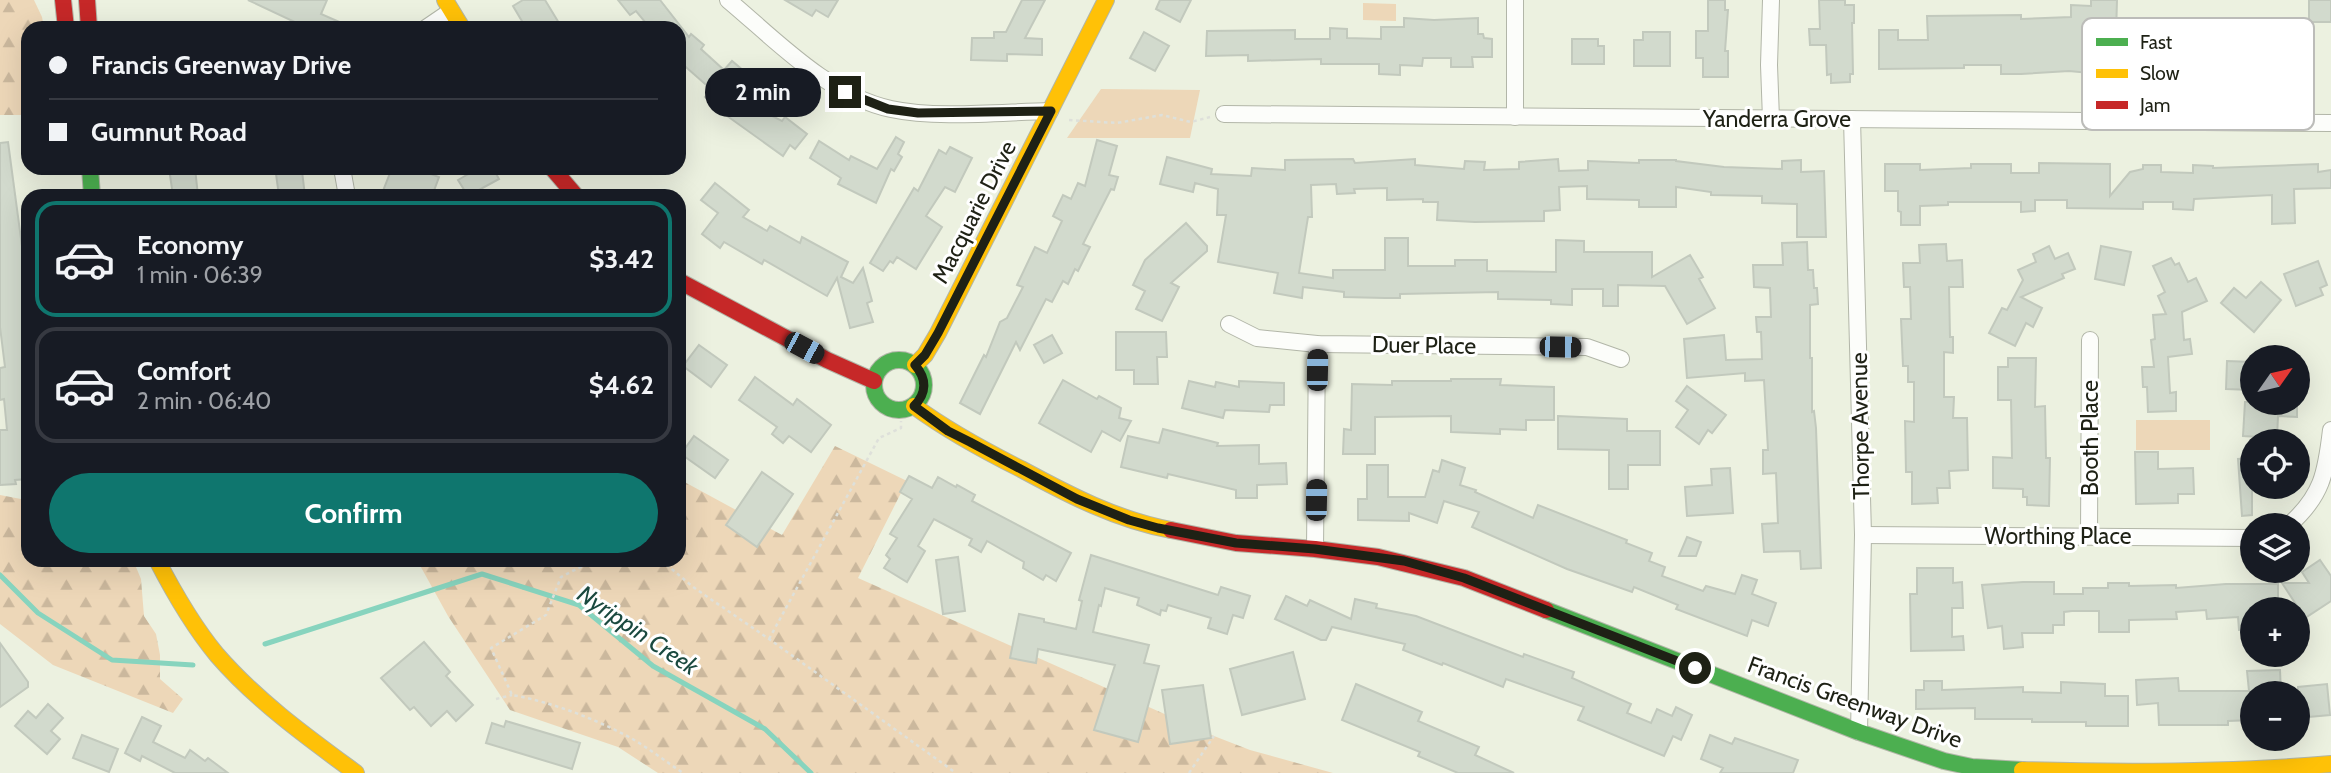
<!DOCTYPE html>
<html lang="en">
<head>
<meta charset="utf-8">
<style>
  body { margin:0; font-family:Cabin,sans-serif; background:#20242c; color:#f1f3f6; height:100vh; display:flex; flex-direction:column; font-size:26px; white-space:nowrap }
  * { box-sizing:border-box; margin:0 }
  p { font-size:23px; color:#9ea1a6 }
  .icon { flex:none; width:38px; height:38px; fill:none; stroke:currentColor; stroke-width:2; stroke-linecap:round; stroke-linejoin:round }
  .map { position:relative; flex:1; overflow:hidden }
  .side { position:absolute; left:21px; top:189px; width:665px; height:378px; display:flex; flex-direction:column; background:#171b24; border-radius:21px; box-shadow:0 7px 28px #0002 }
  .side>* { flex:none }
  .hud { position:absolute; left:21px; top:21px; width:665px; height:154px; border-radius:21px; box-shadow:0 7px 28px #0002; display:grid; align-content:center; height:154px; padding:0 28px; background:#171b24 }
  .needle { width:46px; rotate:56deg }
  .controls { position:absolute; left:2240px; top:345px; display:grid; gap:14px }
  .controls a { display:grid; place-items:center; width:70px; height:70px; border-radius:50%; background:#171b24; box-shadow:0 7px 28px #0002; font-size:35px }
  .end { position:absolute; width:32px; height:32px; margin:-16px; border:9px solid #1e2115; background:#fff; box-shadow:0 0 0 4px #fff }
  .from { border-radius:50% }
  .bubble { position:absolute; height:49px; border-radius:24px; background:#171b24; box-shadow:0 7px 28px #0002; font-size:23px; font-weight:800; line-height:49px; text-align:center }
  .car { position:absolute; width:21px; height:42px; margin:-21px -10px; border-radius:9px; box-shadow:0 0 5px 2px #0007; background:linear-gradient(#222 24%,#8ab4d8 0 40%,#222 0 76%,#8ab4d8 0 86%,#222 0) }
  .hud b { display:flex; align-items:center; gap:24px; height:66px; font-size:26px }
  .hud b+b { border-top:2px solid #363941 }
  .hud i { width:18px; height:18px; background:#f1f3f6 }
  ul { padding:12px 0 0; list-style:none }
  li { display:flex; align-items:center; gap:21px; height:116px; margin:0 14px 10px; padding:0 14px; border:4px solid #363941; border-radius:21px }
  li div { flex:1 }
  li b { display:block; font-size:26px }
  li em { font-style:normal; font-weight:800 }
  li.current { border-color:#0f766e }
  li>.icon { width:63px; height:63px; stroke-width:1.5 }
  .action { display:flex; gap:14px; margin-top:auto; padding:14px 28px }
  .action a { flex:1; height:80px; border-radius:42px; background:#0f766e; color:#fff; font-size:28px; font-weight:800; line-height:80px; text-align:center }
  .map>svg:first-child { display:block }
  .forest { fill:url(#forest-firs) }
  .green { fill:#edd7b8 }
  .lines { fill:none; stroke-linecap:round; stroke-linejoin:round }
  .stream { stroke:#87d4be; stroke-width:5 }
  .building { fill:#d2dacd; stroke:#c2c9bd; stroke-width:2 }
  .street-casing { stroke:#b2b6a8; stroke-width:18 }
  .fast-casing { stroke:#b2b6a8; stroke-width:18 }
  .slow-casing { stroke:#b2b6a8; stroke-width:18 }
  .jam-casing { stroke:#b2b6a8; stroke-width:18 }
  .path { stroke:#dee0da; stroke-width:2.5; stroke-dasharray:3.5 3.5; stroke-linecap:butt }
  .street { stroke:#fcfdfa; stroke-width:16 }
  .fast { stroke:#4caf50; stroke-width:16 }
  .slow { stroke:#ffc107; stroke-width:16 }
  .jam { stroke:#c62828; stroke-width:16 }
  .route { stroke:#1e2115; stroke-width:9 }
  .labels { text-anchor:middle; dominant-baseline:central; stroke-width:6; stroke-linejoin:round; paint-order:stroke }
  .street-label { font-size:23px; fill:#1e2115; stroke:#fff }
  .water-label { font-size:24px; font-style:italic; fill:#1a493f; stroke:#fff }
  .key { fill:#fff; stroke:#bcbcb9; stroke-width:2 }
  .key-label { font-size:19px; fill:#1e2115 }
</style>
</head>
<body>
<div class="map">
<svg width="2331" height="773" viewBox="0 0 2331 773">
  <defs>
    <pattern id="forest-firs" width="22" height="20" patternUnits="userSpaceOnUse" patternTransform="scale(1.75)"><rect width="22" height="20" fill="#edd7b8"/><path d="M5 1l3.5 6h-7zM16 11l3.5 6h-7z" fill="#cbb89d"/></pattern>
  </defs>
  <rect width="100%" height="100%" fill="#ecf1e0"/>
  <g class="forest">
    <path d="M0,0H34L42,17L44,28H28V115H0Z"/>
    <path d="M835,446L907,481L858,578L1214,736L1250,750L1333,773H658L618,747L510,710L448,616L417,560H679V479L782,535Z"/>
    <path d="M0,495L21,499L28,497V560H133L141,579L144,616L156,634L160,655V679L183,699L173,713L53,665L0,624Z"/>
  </g>
  <g class="green">
    <path d="M1363,3L1396,4V21L1363,20Z"/>
    <path d="M1101,89L1200,90L1190,138H1067Z"/>
    <rect x="2136" y="420" width="74" height="30"/>
  </g>
  <g class="lines">
    <g class="stream">
      <path d="M0,575L38,613L112,660L193,665"/>
      <path d="M265,644L482,574L579,605L653,666L765,729L811,773"/>
    </g>
  </g>
  <g class="building">
    <path d="M248,0H327L321,14L353,28H295L297,23Z"/>
    <path d="M523,0H545L562,28H526L513,6Z"/>
    <path d="M618,0H660L689,37L691,34L704,45L701,49L724,70L732,61L769,92L756,108L782,121L785,117L807,134L795,149L790,145L783,156L723,113L705,97L712,90L679,61V28H650L636,11L630,15Z"/>
    <path d="M785,0H838L828,17L816,10L812,16Z"/>
    <path d="M1022,0H1045L1025,38L1042,39V55L1007,54V61L971,60L972,38H994V32H1006Z"/>
    <path d="M1160,0H1191L1180,22L1156,9Z"/>
    <path d="M1708,0H1725V10H1728L1725,51H1728V77H1703V58H1696V31H1708Z"/>
    <path d="M1819,0H1845V5H1854V23H1852L1853,74H1850V82L1831,83V74L1827,75L1826,45H1810L1809,29H1820Z"/>
    <path d="M2091,0H2117L2116,35L2194,36V34L2244,33V25L2288,24L2289,53L2272,54V63L2239,64V67H2218V61H2173V68H2153V83H2133V69L2104,68V71L2089,70V73L2069,71L2021,74H2001V65H1964V68L1879,69V30H1898V40H1928L1927,16L2021,15V19L2071,17V5L2091,6Z"/>
    <rect x="2309" y="0" width="22" height="22"/>
    <path d="M1404,18L1434,20L1478,18V34H1483L1484,38L1492,39V57H1472L1473,67H1451V58H1423L1422,66L1400,65V75L1379,74V64H1321V59L1248,61V55L1206,56L1207,31L1295,30V39H1330V28L1347,29V38L1381,39V27H1404Z"/>
    <path d="M1144,32L1169,46L1155,71L1130,58Z"/>
    <path d="M1643,32H1670V66H1634V40H1643Z"/>
    <path d="M1572,39H1598V46H1604V64H1572Z"/>
    <path d="M896,137L904,142L898,154L902,157L894,171L891,169L876,203L838,184L841,178L810,158L819,141L849,160L851,156L877,169Z"/>
    <path d="M1097,140L1117,146L1109,175L1118,177L1114,190L1111,189L1083,244L1090,247L1078,271L1075,269L1068,284L1063,281L1052,302L1046,299L1020,350L1016,342L980,414L960,403L984,355L986,357L1000,322L1007,318L1023,287L1017,285L1035,247L1047,253L1062,221L1053,216L1063,195L1071,199L1078,183L1085,186Z"/>
    <path d="M8,142L28,291V479L15,480L16,484L0,485V430H7L4,399L0,400V368L5,367L0,327V143Z"/>
    <path d="M950,147L972,158L955,192L945,187L926,216L942,227L916,269L897,257L893,263L890,261L883,271L870,263L914,188L918,191L939,150L946,154Z"/>
    <path d="M1167,157L1212,169L1211,174L1251,176L1252,168L1285,170V160L1353,159L1355,163L1415,159V165L1464,169L1465,161L1485,162L1484,170L1519,169V162L1558,159L1559,171L1588,170V161L1639,163V160H1676V161L1724,167L1782,169V161L1801,160V172L1824,171L1826,237H1797V204L1762,203V196L1711,195V192L1676,187V207H1639V200L1587,199V186L1559,187L1560,210L1544,211V221L1475,222L1437,220L1438,202H1423V199L1387,200V188L1354,189L1355,193L1337,194L1336,184L1311,185L1312,217H1308L1299,273L1333,278V270H1385V238H1408V266H1455V260H1487V271L1556,272V240L1584,241V252H1652V277L1690,255L1703,277L1699,279L1715,308L1687,324L1665,286L1618,285V306H1603V289H1572V305L1551,304V300L1498,299V292L1400,294V298H1385L1344,297V292L1303,287L1302,298L1274,293L1278,273L1218,262L1226,215H1217L1218,189L1195,183L1193,192L1160,184Z"/>
    <path d="M2039,163L2110,164V196L2130,172L2143,169V165H2161V172L2193,173V165L2213,166V168L2318,164V172L2331,170V188L2294,189L2295,223L2272,224V195L2194,199L2193,210L2173,209V202H2143V209L2067,208V200H2035V211L2021,212V202H1948V205L1920,206V225H1901V212L1898,211V191H1885V164H1920V170L1971,168V164H2011V173H2039Z"/>
    <path d="M169,168H195L198,196H173Z"/>
    <path d="M392,168H415L439,177L432,196H381Z"/>
    <path d="M479,168H493L499,179L468,196L458,180Z"/>
    <path d="M302,171L305,196H279L276,174Z"/>
    <path d="M715,183L749,210L743,217L767,231L770,226L800,243L802,237L848,262L841,277L853,283L863,268L872,301L867,303L873,322L850,328L837,278L827,296L764,260L762,264L724,242L720,248L702,234L718,213L701,200Z"/>
    <path d="M1186,223L1207,246V251L1171,283L1179,287L1162,321L1136,309L1145,291L1133,285L1145,260Z"/>
    <path d="M1807,242L1808,270H1813L1814,288H1817L1818,304L1810,305V358H1812V412L1814,411L1816,428L1821,568L1801,569L1800,551L1764,552L1762,524L1778,523L1776,473L1763,474V450H1768L1764,380L1745,381V373L1687,378L1684,339L1724,335L1726,360L1762,359L1761,332H1757L1756,317H1771L1770,288L1754,287L1753,265H1783L1782,243Z"/>
    <path d="M1946,244L1947,261L1962,260L1963,287H1949L1950,337H1953V353L1944,352V397H1954L1953,418H1967L1968,470L1949,471L1950,488H1937L1938,503L1912,504V472H1906L1905,421L1914,422V382H1908V366H1903L1901,319H1911L1910,287H1904L1903,263H1920L1919,245Z"/>
    <path d="M2049,246L2055,259L2068,253L2075,269L2062,274L2064,278L2021,297L2042,308L2033,327L2026,323L2015,346L1989,333L2002,308L2007,310L2023,280L2018,270L2036,262L2033,254Z"/>
    <path d="M2101,246L2131,252L2124,285L2095,279Z"/>
    <path d="M2171,258L2175,265L2179,263L2188,282L2196,278L2207,301L2182,312L2184,340L2190,339L2192,354L2168,357L2170,393L2176,392V411L2148,412L2147,387H2143L2142,367H2154L2151,340L2155,339L2153,315L2166,314L2158,296L2165,292L2153,266Z"/>
    <path d="M2318,261L2327,285L2320,288L2323,295L2296,306L2284,274Z"/>
    <path d="M2261,282L2281,300L2254,332L2221,303L2234,288L2246,298Z"/>
    <path d="M1116,332H1166L1167,357H1157L1158,384H1134V370H1116Z"/>
    <path d="M1052,335L1062,353L1044,363L1034,345Z"/>
    <path d="M699,345L727,365L711,387L683,366Z"/>
    <path d="M2008,358H2036L2035,407L2045,406L2046,458H2050L2049,506L2027,505V497H2023V489L1993,488V457L2012,458L2011,400H1998V367H2008Z"/>
    <path d="M2227,361L2252,362V390L2226,389Z"/>
    <path d="M755,377L793,405L797,399L831,425L811,452L789,436L783,443L772,434L777,427L739,400Z"/>
    <path d="M1451,379H1501L1500,385L1554,387V420H1526V430L1500,429V434L1451,432V416L1375,417V454H1343L1344,429L1351,430L1352,384L1392,385V381H1451Z"/>
    <path d="M1063,380L1097,399L1099,396L1121,408L1119,418L1131,421L1120,441L1102,431L1091,452L1039,423Z"/>
    <path d="M1189,381L1215,387L1216,382L1239,387V381L1284,383V405H1270L1269,412L1225,410L1223,418L1182,408Z"/>
    <path d="M1687,386L1726,415L1712,433L1708,430L1699,444L1676,427L1688,410L1676,401Z"/>
    <path d="M2245,402H2297V417L2278,416L2277,438L2243,436Z"/>
    <path d="M1558,416L1627,419V431H1660V465H1628V489H1609V450L1558,449Z"/>
    <path d="M1163,429L1218,443L1217,446L1259,445V464L1286,463L1287,484L1257,485V498H1236V490L1168,474L1167,478L1121,467L1128,436L1159,443Z"/>
    <path d="M694,436L728,460L715,478L681,454Z"/>
    <path d="M2135,452H2158V469L2193,468L2194,494H2178V503L2136,504Z"/>
    <path d="M2252,458V515L2242,516L2238,459Z"/>
    <path d="M1442,460L1465,468L1460,485L1476,490L1475,492L1533,518L1538,505L1627,540L1626,543L1652,553L1649,561L1665,567L1662,576L1703,591L1706,586L1735,594L1742,575L1757,580L1752,594L1776,603L1768,626L1752,620L1747,636L1676,609L1678,605L1634,587L1632,592L1567,569L1472,527L1479,512L1444,501L1437,523L1409,513V521L1358,520V499H1367V465H1388V497H1425L1433,470L1439,472Z"/>
    <path d="M1730,468L1733,513L1687,516L1685,487L1712,485L1711,469Z"/>
    <path d="M762,472L793,494L757,547L726,525Z"/>
    <path d="M909,476L932,488L938,477L956,487L957,485L975,495L972,501L1071,553L1056,581L1046,575L1043,580L1023,568L1024,562L987,541L981,552L969,545L972,539L934,519L918,546L925,551L907,582L884,568L890,559L886,555L897,538L890,534L912,499L900,492Z"/>
    <path d="M1687,537L1701,542L1696,556H1679Z"/>
    <path d="M1091,555L1218,595L1221,587L1250,596L1243,618L1233,615L1227,634L1208,628L1211,618L1168,605L1166,611L1161,610L1160,615L1137,605L1139,598L1105,588L1101,606L1099,605L1093,632L1149,645L1144,663L1159,666L1138,742L1094,730L1115,665L1038,649L1036,663L1010,658L1019,614L1044,619V622L1076,629L1082,601L1079,600Z"/>
    <path d="M958,557L965,611L943,614L936,560Z"/>
    <path d="M2320,560L2331,576V601L2305,618L2282,583H2309L2302,572Z"/>
    <path d="M1917,568H1953V583L1962,582L1963,608H1952V637L1963,636L1964,650L1911,651L1910,594H1917Z"/>
    <path d="M2023,582H2054V594H2083V588H2108V583H2129V586L2176,585V588L2226,584H2278V609H2252V629L2239,630L2238,617L2207,619L2206,610L2176,612L2177,619L2129,620V632H2099V611H2072L2064,612V625H2053V633H2022L2023,647L2004,649L2002,626L1988,628L1982,585Z"/>
    <path d="M1286,596L1307,606L1310,600L1351,619L1355,599L1377,604L1376,608L1416,616L1523,657L1524,654L1574,672L1572,678L1631,704L1627,713L1651,723L1657,709L1672,716L1676,707L1692,715L1681,740L1673,736L1664,756L1578,720L1584,707L1506,679L1503,687L1443,663L1442,665L1403,650L1405,644L1332,627L1326,640H1321L1275,619Z"/>
    <path d="M424,642L450,672L446,676L473,705L456,721L447,711L431,726L414,707L410,710L381,678Z"/>
    <path d="M0,643L28,682V687L0,707Z"/>
    <path d="M1293,652L1305,699L1242,715L1230,669Z"/>
    <path d="M2280,670L2281,693H2252V720L2228,721V725H2159L2158,703L2137,705L2136,680L2178,678L2179,691H2249L2247,671Z"/>
    <path d="M1924,681H1942V690L2023,687V692L2061,693V682L2105,684V696H2128V726H2086V722H2032V719H1975V708L1916,709V690H1924Z"/>
    <path d="M1356,684L1422,712L1418,721L1479,747L1475,755L1514,773H1458L1418,756L1420,752L1342,720Z"/>
    <path d="M2327,684L2330,715L2298,718V687Z"/>
    <path d="M1203,685L1211,738L1170,744L1162,690Z"/>
    <path d="M48,704L63,718L51,731L60,739L47,754L15,726L28,711L36,718Z"/>
    <path d="M142,717L161,726L153,742L185,758L190,750L205,761L208,758L228,773H175L142,756L140,761L125,753Z"/>
    <path d="M506,721L580,743L572,769L486,743L492,723L504,727Z"/>
    <path d="M82,735L118,749L109,772L73,758Z"/>
    <path d="M1710,735L1732,744L1735,738L1798,760L1793,773H1720L1723,768L1701,759Z"/>
  </g>
  <g class="lines">
    <defs>
      <g id="street">
        <path d="M728,0C776,40 827,95 891,109C937,119 1002,112 1050,111"/>
        <path d="M426,28L451,11"/>
        <path d="M1224,114L2331,123"/>
        <path d="M1515,117V0"/>
        <path d="M1771,119L1769,65L1771,0"/>
        <path d="M1852,119L1863,535L1859,732"/>
        <path d="M342,168L347,196"/>
        <path d="M1229,324L1257,338L1317,344L1587,347L1621,359"/>
        <path d="M2289,525C2322,496 2326,473 2331,430"/>
        <path d="M1863,535L2252,538"/>
        <path d="M2089,536L2090,340"/>
        <path d="M1315,549L1317,344"/>
      </g>
      <g id="fast">
        <path d="M90,168L92,196"/>
        <circle cx="899" cy="385" r="25"/>
        <path d="M1546,610L1859,732L1944,761L1972,767L2022,770"/>
      </g>
      <g id="slow">
        <path d="M445,0L462,28"/>
        <path d="M915,365L925,355L938,333L1106,0"/>
        <path d="M914,406C948,431 983,450 1021,469C1069,495 1117,520 1171,530"/>
        <path d="M157,560C174,593 193,626 217,655C257,701 307,737 356,773"/>
        <path d="M2022,770C2124,773 2229,773 2331,764"/>
      </g>
      <g id="jam">
        <path d="M63,0L66,28"/>
        <path d="M87,0L89,28"/>
        <path d="M552,168L576,196"/>
        <path d="M679,281L827,360L874,381"/>
        <path d="M1171,530L1236,543L1315,549L1378,557L1464,578L1546,610"/>
      </g>
    </defs>
    <use href="#street" class="street-casing"/>
    <use href="#fast" class="fast-casing"/>
    <use href="#slow" class="slow-casing"/>
    <use href="#jam" class="jam-casing"/>
    <g class="path">
      <path d="M1069,120L1117,123L1162,115L1191,122L1210,117"/>
      <path d="M594,560L561,577L546,615L491,648L512,695C551,702 593,718 629,737C647,747 665,761 683,773"/>
      <path d="M640,560L664,563"/>
      <path d="M661,560L693,587L769,639L956,773"/>
      <path d="M769,639L879,438L901,428V421"/>
      <path d="M496,699L512,695"/>
      <path d="M1189,773L1214,736"/>
    </g>
    <use href="#street" class="street"/>
    <use href="#fast" class="fast"/>
    <use href="#slow" class="slow"/>
    <use href="#jam" class="jam"/>
  </g>
  <g class="lines">
    <path class="route" d="M845,92L888,109L918,113L1051,111L938,333L925,355L915,365C927,379 927,393 914,406L948,431L970,442L1077,499L1129,520L1158,528L1236,543L1315,549L1404,561L1464,578L1695,668"/>
  </g>
  <g class="labels">
    <g class="street-label">
      <text x="1777" y="119">Yanderra Grove</text>
      <text transform="translate(974 212) rotate(-63)">Macquarie Drive</text>
      <text transform="translate(1424 345) rotate(1)">Duer Place</text>
      <text transform="translate(1860 426) rotate(-91)">Thorpe Avenue</text>
      <text transform="translate(2090 438) rotate(-90)">Booth Place</text>
      <text x="2058" y="536">Worthing Place</text>
      <text transform="translate(1855 702) rotate(20)">Francis Greenway Drive</text>
    </g>
    <g class="water-label">
      <text transform="translate(638 630) rotate(34)">Nyrippin Creek</text>
    </g>
  </g>
  <rect x="2082" y="18" width="232" height="112" rx="10" class="key"/>
  <rect x="2096" y="38" width="32" height="8" fill="#4caf50"/>
  <rect x="2096" y="69" width="32" height="9" fill="#ffc107"/>
  <rect x="2096" y="101" width="32" height="8" fill="#c62828"/>
  <g class="key-label">
    <text x="2140" y="49">Fast</text>
    <text x="2140" y="80">Slow</text>
    <text x="2140" y="112">Jam</text>
  </g>
</svg>
<div class="controls">
<a><svg class="needle" viewBox="-14 -14 28 28"><path d="M0-13l5 13h-10z" fill="#e53935"/><path d="M0 13l5-13h-10z" fill="#9ea1a6"/></svg></a>
<a><svg class="icon" aria-label="locate" viewBox="0 0 24 24"><circle cx="12" cy="12" r="6"/><path d="M12 2v4M12 18v4M2 12h4M18 12h4"/></svg></a>
<a><svg class="icon" aria-label="layers" viewBox="0 0 24 24"><path d="M12 4l9 5-9 5-9-5zM3 14l9 5 9-5"/></svg></a>
<a>+</a>
<a>−</a>
</div>
<i class="end from" style="left:1695px;top:668px"></i>
<i class="end" style="left:845px;top:92px"></i>
<div class="bubble" style="left:705px;top:68px;width:116px">2 min</div>
<i class="car" style="left:1560px;top:347px;rotate:91deg"></i>
<i class="car" style="left:804px;top:348px;rotate:118deg"></i>
<i class="car" style="left:1317px;top:370px;rotate:1deg"></i>
<i class="car" style="left:1316px;top:500px;rotate:1deg"></i>
<div class="hud">
<b><i class="from"></i>Francis Greenway Drive</b>
<b><i></i>Gumnut Road</b>
</div>
<section class="side">
<ul>
<li class="current"><svg class="icon" aria-label="car" viewBox="0 0 24 24"><path d="M5 17H2v-5l4-1 3-4h7l3 4 3 1v5h-3M9 17h6M6 11h13"/><circle cx="7" cy="17" r="2"/><circle cx="17" cy="17" r="2"/></svg><div><b>Economy</b><p>1 min · 06:39</p></div><em>$3.42</em></li>
<li><svg class="icon" aria-label="car" viewBox="0 0 24 24"><path d="M5 17H2v-5l4-1 3-4h7l3 4 3 1v5h-3M9 17h6M6 11h13"/><circle cx="7" cy="17" r="2"/><circle cx="17" cy="17" r="2"/></svg><div><b>Comfort</b><p>2 min · 06:40</p></div><em>$4.62</em></li>
</ul>
<div class="action"><a>Confirm</a></div>
</section>
</div>
</body>
</html>
